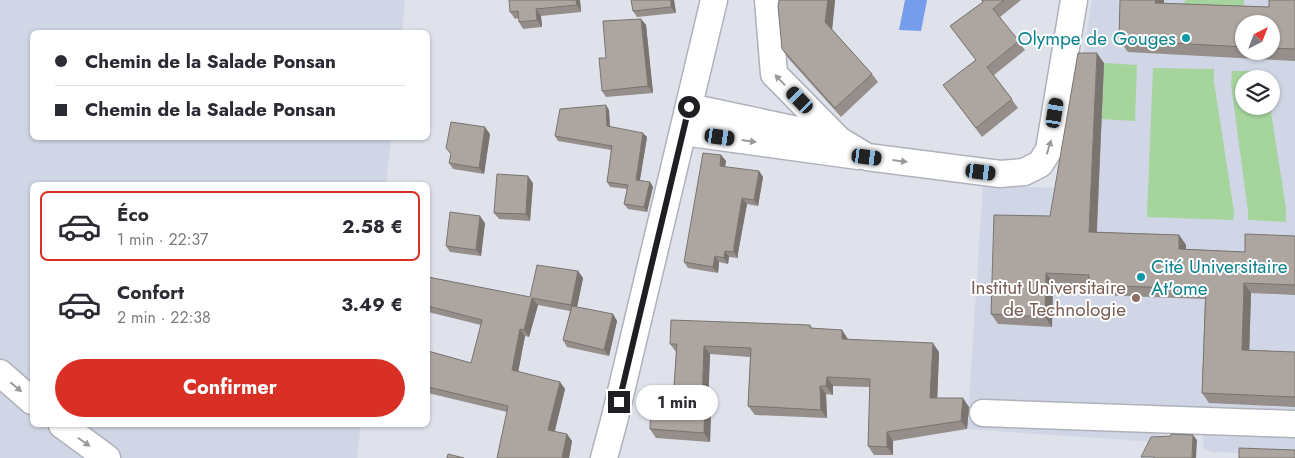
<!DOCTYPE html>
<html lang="fr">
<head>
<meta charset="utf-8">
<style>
  body { margin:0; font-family:Jost,sans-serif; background:#f7f7f7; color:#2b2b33; height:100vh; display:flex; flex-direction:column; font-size:19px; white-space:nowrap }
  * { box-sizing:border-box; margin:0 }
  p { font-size:16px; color:#7c7c81 }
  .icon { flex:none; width:28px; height:28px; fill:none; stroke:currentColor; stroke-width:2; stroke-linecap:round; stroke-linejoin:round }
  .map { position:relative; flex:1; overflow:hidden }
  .drawer { position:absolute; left:30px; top:182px; width:400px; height:245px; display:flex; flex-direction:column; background:#fff; border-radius:8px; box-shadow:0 1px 4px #0004 }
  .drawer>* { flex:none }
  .guide { position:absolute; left:30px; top:30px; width:400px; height:110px; border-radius:8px; box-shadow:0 1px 4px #0004; display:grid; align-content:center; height:110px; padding:0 25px; background:#fff }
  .needle { width:32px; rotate:42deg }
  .fabs { position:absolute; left:1235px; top:15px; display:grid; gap:10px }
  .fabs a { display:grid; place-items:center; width:45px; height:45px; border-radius:50%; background:#fff; box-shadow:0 1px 4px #0004; font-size:25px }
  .end { position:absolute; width:22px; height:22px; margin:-11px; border:6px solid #1e1f22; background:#fff; box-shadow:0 0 0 2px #fff }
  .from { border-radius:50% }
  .bubble { position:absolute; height:35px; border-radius:18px; background:#fff; box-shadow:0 1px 4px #0004; font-size:16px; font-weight:700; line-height:35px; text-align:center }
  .car { position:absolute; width:15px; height:30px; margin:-15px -8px; border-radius:6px; box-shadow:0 0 4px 1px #0007; background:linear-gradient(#222 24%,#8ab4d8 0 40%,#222 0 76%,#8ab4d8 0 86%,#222 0) }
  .guide b { display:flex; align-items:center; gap:18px; height:48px; font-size:19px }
  .guide b+b { border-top:1px solid #e1e1e2 }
  .guide i { width:12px; height:12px; background:#2b2b33 }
  ul { padding:9px 0 0; list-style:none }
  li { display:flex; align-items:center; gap:15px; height:70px; margin:0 10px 8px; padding:0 15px; border:2px solid transparent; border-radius:8px }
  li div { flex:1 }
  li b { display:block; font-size:19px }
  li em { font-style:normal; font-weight:700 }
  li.selected { border-color:#d93025 }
  li>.icon { width:45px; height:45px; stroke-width:1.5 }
  .cta { display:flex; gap:10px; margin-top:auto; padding:10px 25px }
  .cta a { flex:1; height:58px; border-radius:30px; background:#d93025; color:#fff; font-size:20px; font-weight:700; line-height:58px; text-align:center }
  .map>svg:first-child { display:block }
  .built { fill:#d0d6e5; fill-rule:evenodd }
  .green { fill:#a5d49d }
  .water { fill:#769dec }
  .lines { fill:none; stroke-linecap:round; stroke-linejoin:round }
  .minor-casing { stroke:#afb2ba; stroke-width:29 }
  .minor { stroke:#fff; stroke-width:26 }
  .wall { fill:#958e8a; fill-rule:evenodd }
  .shaded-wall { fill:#797470 }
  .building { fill:#ada5a0; stroke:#797470 }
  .oneway { fill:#9a9a9c }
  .route { stroke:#1e1f22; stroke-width:6 }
  .culture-dot { fill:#0f9aa8; stroke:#fff; stroke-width:2 }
  .education-dot { fill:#8d6e63; stroke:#fff; stroke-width:2 }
  .labels { text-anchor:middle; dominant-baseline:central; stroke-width:4; stroke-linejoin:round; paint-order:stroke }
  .culture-label { font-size:19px; fill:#0d838f; stroke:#fff; text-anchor:end }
  .education-label { font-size:19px; fill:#785e54; stroke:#fff; text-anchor:end }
</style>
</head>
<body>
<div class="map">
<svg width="1295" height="458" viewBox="0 0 1295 458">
  <rect width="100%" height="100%" fill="#dfe2eb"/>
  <g class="built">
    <path d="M0,0H405L402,32H32V138H391L386,185H32V425H361L357,458H0Z"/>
    <path d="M1092,0H1295V455L1212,452L1203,448L1204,425L1160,423L1159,442H1155L967,429L983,186L1061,188ZM1244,24H1271V51H1244ZM1244,79H1271V106H1244Z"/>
  </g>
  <g class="green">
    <path d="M1185,0H1244L1243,17L1182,15Z"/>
    <path d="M1104,63L1137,65L1135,121L1101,119Z"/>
    <path d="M1153,68L1214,69V82L1234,212L1233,220L1147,217Z"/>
    <path d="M1232,71H1265L1266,79H1244V106H1270L1286,208V222L1248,220V212L1231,84Z"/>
  </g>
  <path class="water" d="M905,0H927L921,31L899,30Z"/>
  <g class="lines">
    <defs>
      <g id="minor">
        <path d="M768,0L774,74L839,140L867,157L1000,174L1024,172L1040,164L1049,150L1074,0"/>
        <path d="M689,107L821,135"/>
        <path d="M683,132L858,156"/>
        <path d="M0,373L32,401"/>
        <path d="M983,413L1295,424"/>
        <path d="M62,425L107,458"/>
        <path d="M604,458L614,421L714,0"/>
      </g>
    </defs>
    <use href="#minor" class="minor-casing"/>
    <use href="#minor" class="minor"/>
  </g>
  <g class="wall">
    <path d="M580,0L581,12L541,16L542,27L523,29L519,22V18L515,19L510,12Z"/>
    <path d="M631,0H674L676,13L637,17L633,11Z"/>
    <path d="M779,0H835L832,29L872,74L878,82L841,117L788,58L782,49Z"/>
    <path d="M981,0H1021L1000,17L1025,50L994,75L1018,108L982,137L943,85L976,60L950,26L983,2Z"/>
    <path d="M1164,0V3L1269,7L1295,0V61L1128,52L1119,40ZM1244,24H1271V51H1244Z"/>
    <path d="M641,19L646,25L653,93L606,97L602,91L606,58Z"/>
    <path d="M1104,63L1097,232L1179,235L1186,245V249L1245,252L1295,236V295L1251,293L1249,350L1295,352V407L1209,403L1202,393L1205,299L1096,295L1089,285L1053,283L1052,327L998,324L991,314L1050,216Z"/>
    <path d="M609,110L610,127L647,137L640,180L650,182L653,187L647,212L628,209L624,204L627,189L610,187L607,182L611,150L558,141L555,136Z"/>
    <path d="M490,134L484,174L453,169L449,163Z"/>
    <path d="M721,155L726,161L725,167L759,171L763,177L758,206L747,204L738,253V258L729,257L728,264L719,262L718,273L688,268L684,262Z"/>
    <path d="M533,183L530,221L499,219L494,213Z"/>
    <path d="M485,223L481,256L450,252L446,246Z"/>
    <path d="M578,271L583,278L577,307L613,314L617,321L609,356L567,347L563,340L570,311L538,305L529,337L525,336L518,372L560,382L565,389L555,431L572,441L569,458H497L507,412L428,393V351L471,363L481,325L428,312V277L530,297Z"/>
    <path d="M810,325L812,328L842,330L848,340L939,352L937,398L969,407L967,429L893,441V455H874L868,446L870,387L833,386V395L826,394L827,418L755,415L748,406L750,357L710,354L708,406L711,411L710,442L656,438L650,429L673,400L676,352L670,344Z"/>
  </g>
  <g class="shaded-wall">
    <path d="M576,0H580L581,12L577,5Z"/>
    <path d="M671,0H674L676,13L671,7Z"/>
    <path d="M828,0H835L832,31L825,22Z"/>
    <path d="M1156,0H1164V14L1155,3Z"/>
    <path d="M536,9L541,16L542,27L537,20Z"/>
    <path d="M641,19L646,25L653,93L648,86Z"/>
    <path d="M1097,53L1104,63L1096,242L1089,232Z"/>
    <path d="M606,105L609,110L610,131L607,126Z"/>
    <path d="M485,127L490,134L484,174L479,168Z"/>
    <path d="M643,133L647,137L639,185L636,180Z"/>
    <path d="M721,155L726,161L724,172L720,166Z"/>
    <path d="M759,171L763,177L758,206L754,200Z"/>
    <path d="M528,176L533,183L530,221L526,214Z"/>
    <path d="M650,182L653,187L647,212L644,207Z"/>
    <path d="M742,198L747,204L738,253V258L734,252V247Z"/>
    <path d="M480,216L485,223L481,256L476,250Z"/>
    <path d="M1179,235L1186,245V259L1179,249Z"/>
    <path d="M725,251L729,257L728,264L724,258Z"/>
    <path d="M715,256L719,262L718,273L713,267Z"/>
    <path d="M578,271L583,278L576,312L571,305Z"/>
    <path d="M1046,273L1053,283L1052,327L1045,317Z"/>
    <path d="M1244,283L1251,293L1249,360L1242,350Z"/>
    <path d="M532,298L538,305L529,337L524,330Z"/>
    <path d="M613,314L617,321L609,356L604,350Z"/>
    <path d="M520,329L525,336L517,378L512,370Z"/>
    <path d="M842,330L848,339V348L842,339Z"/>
    <path d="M933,343L939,352L937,407L930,398Z"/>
    <path d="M704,346L710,354L708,406L711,411L710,442L704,433L702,402Z"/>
    <path d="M827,377L833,386V395L826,386Z"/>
    <path d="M560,382L565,389L553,437L548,430Z"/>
    <path d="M820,386L826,394L827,418L821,410Z"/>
    <path d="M963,398L969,407L967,429L961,421Z"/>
    <path d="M887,432L893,441V455L887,447Z"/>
    <path d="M567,434L572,441L569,458H562Z"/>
    <path d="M1193,435L1197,440L1196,458H1192Z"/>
  </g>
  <g class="building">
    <path d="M509,0H576L577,5L536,9L537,20L519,22L518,11L510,12Z"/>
    <path d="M631,0H671V7L633,11Z"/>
    <path d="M779,0H828L825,22L872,74L835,108L782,49L778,6Z"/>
    <path d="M982,0H1004L993,9L1019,41L987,67L1012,99L976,128L943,85L976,60L950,26L983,2Z"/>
    <path d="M1120,0H1156L1155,3L1269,7V0H1295V49L1271,48V24H1244V47L1119,40Z"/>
    <path d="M641,19L648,86L602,91L599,58H606L603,21Z"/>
    <path d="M1078,53H1097L1089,232L1179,235V249L1245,252V234L1295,236V285L1244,283L1242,350L1295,352V397L1202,393L1206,289L1089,285V275L1046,273L1045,317L991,314L994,215L1050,216Z"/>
    <path d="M606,105L607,126L643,133L636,180L650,182L644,207L624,204L628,185L607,182L612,146L555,136L560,109Z"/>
    <path d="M451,122L485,127L479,168L449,163L451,154L446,148Z"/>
    <path d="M703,153L721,155L720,166L759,171L754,200L742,198L734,247V252L725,251L724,258L715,256L713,267L684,262Z"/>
    <path d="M497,174L528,176L526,214L494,213Z"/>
    <path d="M450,212L480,216L476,250L446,246Z"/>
    <path d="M537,265L578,271L571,305L532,298L524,330L520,329L512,370L560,382L548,430L567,434L562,458H497L508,406L428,387V351L471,363L482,320L428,306V277L530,297Z"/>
    <path d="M572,306L613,314L604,350L563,340Z"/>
    <path d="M671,320L810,325V328L842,330V339L933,343L930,398H963L961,421L887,432V447L868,446L870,379L827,377L826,386H820L821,410L748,406L751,348L704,346L702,402H705L704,433L650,429L651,399L673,400L677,344H670Z"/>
    <path d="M1171,434L1193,435L1192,458H1154V457H1141L1151,437L1171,436Z"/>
    <path d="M1239,448L1295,450V458H1239Z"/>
    <path d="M448,454L464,458H447Z"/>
  </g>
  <defs><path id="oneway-solid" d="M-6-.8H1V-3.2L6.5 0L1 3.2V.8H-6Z" transform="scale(1.25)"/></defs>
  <g class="oneway">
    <use href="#oneway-solid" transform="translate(780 80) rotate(-134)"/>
    <use href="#oneway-solid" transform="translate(749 141) rotate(8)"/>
    <use href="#oneway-solid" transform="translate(1049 147) rotate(-73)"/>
    <use href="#oneway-solid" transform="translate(900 161) rotate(7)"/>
    <use href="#oneway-solid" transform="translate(16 387) rotate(40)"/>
    <use href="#oneway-solid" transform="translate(84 442) rotate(35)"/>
  </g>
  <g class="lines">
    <path class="route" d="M619,402L689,107"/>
  </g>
  <g class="culture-dot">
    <circle cx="1186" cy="38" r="5"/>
    <circle cx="1141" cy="277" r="5"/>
  </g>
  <circle class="education-dot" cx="1136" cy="298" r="5"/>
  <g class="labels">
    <g class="culture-label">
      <text x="1176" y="38">Olympe de Gouges</text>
      <text x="1151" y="266" text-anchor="start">Cité Universitaire<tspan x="1151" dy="22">At'ome</tspan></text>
    </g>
    <g class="education-label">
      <text x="1126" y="287">Institut Universitaire<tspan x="1126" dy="22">de Technologie</tspan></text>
    </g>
  </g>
</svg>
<div class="fabs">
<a><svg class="needle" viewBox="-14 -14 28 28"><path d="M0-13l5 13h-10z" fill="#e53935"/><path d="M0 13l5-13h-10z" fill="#7c7c81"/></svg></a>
<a><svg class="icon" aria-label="layers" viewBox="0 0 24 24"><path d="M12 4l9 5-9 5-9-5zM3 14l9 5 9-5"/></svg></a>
</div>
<i class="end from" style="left:689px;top:107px"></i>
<i class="end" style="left:619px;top:402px"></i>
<div class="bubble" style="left:636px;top:385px;width:82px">1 min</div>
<i class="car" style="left:800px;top:100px;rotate:316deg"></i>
<i class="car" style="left:1055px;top:113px;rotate:9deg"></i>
<i class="car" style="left:720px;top:137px;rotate:98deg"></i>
<i class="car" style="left:867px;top:157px;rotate:97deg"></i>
<i class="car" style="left:981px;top:172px;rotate:97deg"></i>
<div class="guide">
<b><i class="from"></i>Chemin de la Salade Ponsan</b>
<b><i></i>Chemin de la Salade Ponsan</b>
</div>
<section class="drawer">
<ul>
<li class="selected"><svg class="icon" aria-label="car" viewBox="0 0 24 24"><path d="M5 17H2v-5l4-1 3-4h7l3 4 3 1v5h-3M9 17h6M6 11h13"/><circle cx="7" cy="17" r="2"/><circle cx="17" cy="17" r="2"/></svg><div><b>Éco</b><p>1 min · 22:37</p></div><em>2.58 €</em></li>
<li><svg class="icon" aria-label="car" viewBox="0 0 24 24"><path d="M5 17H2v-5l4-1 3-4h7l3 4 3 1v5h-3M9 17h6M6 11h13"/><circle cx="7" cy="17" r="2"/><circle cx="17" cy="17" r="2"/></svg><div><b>Confort</b><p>2 min · 22:38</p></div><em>3.49 €</em></li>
</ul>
<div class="cta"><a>Confirmer</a></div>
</section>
</div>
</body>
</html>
